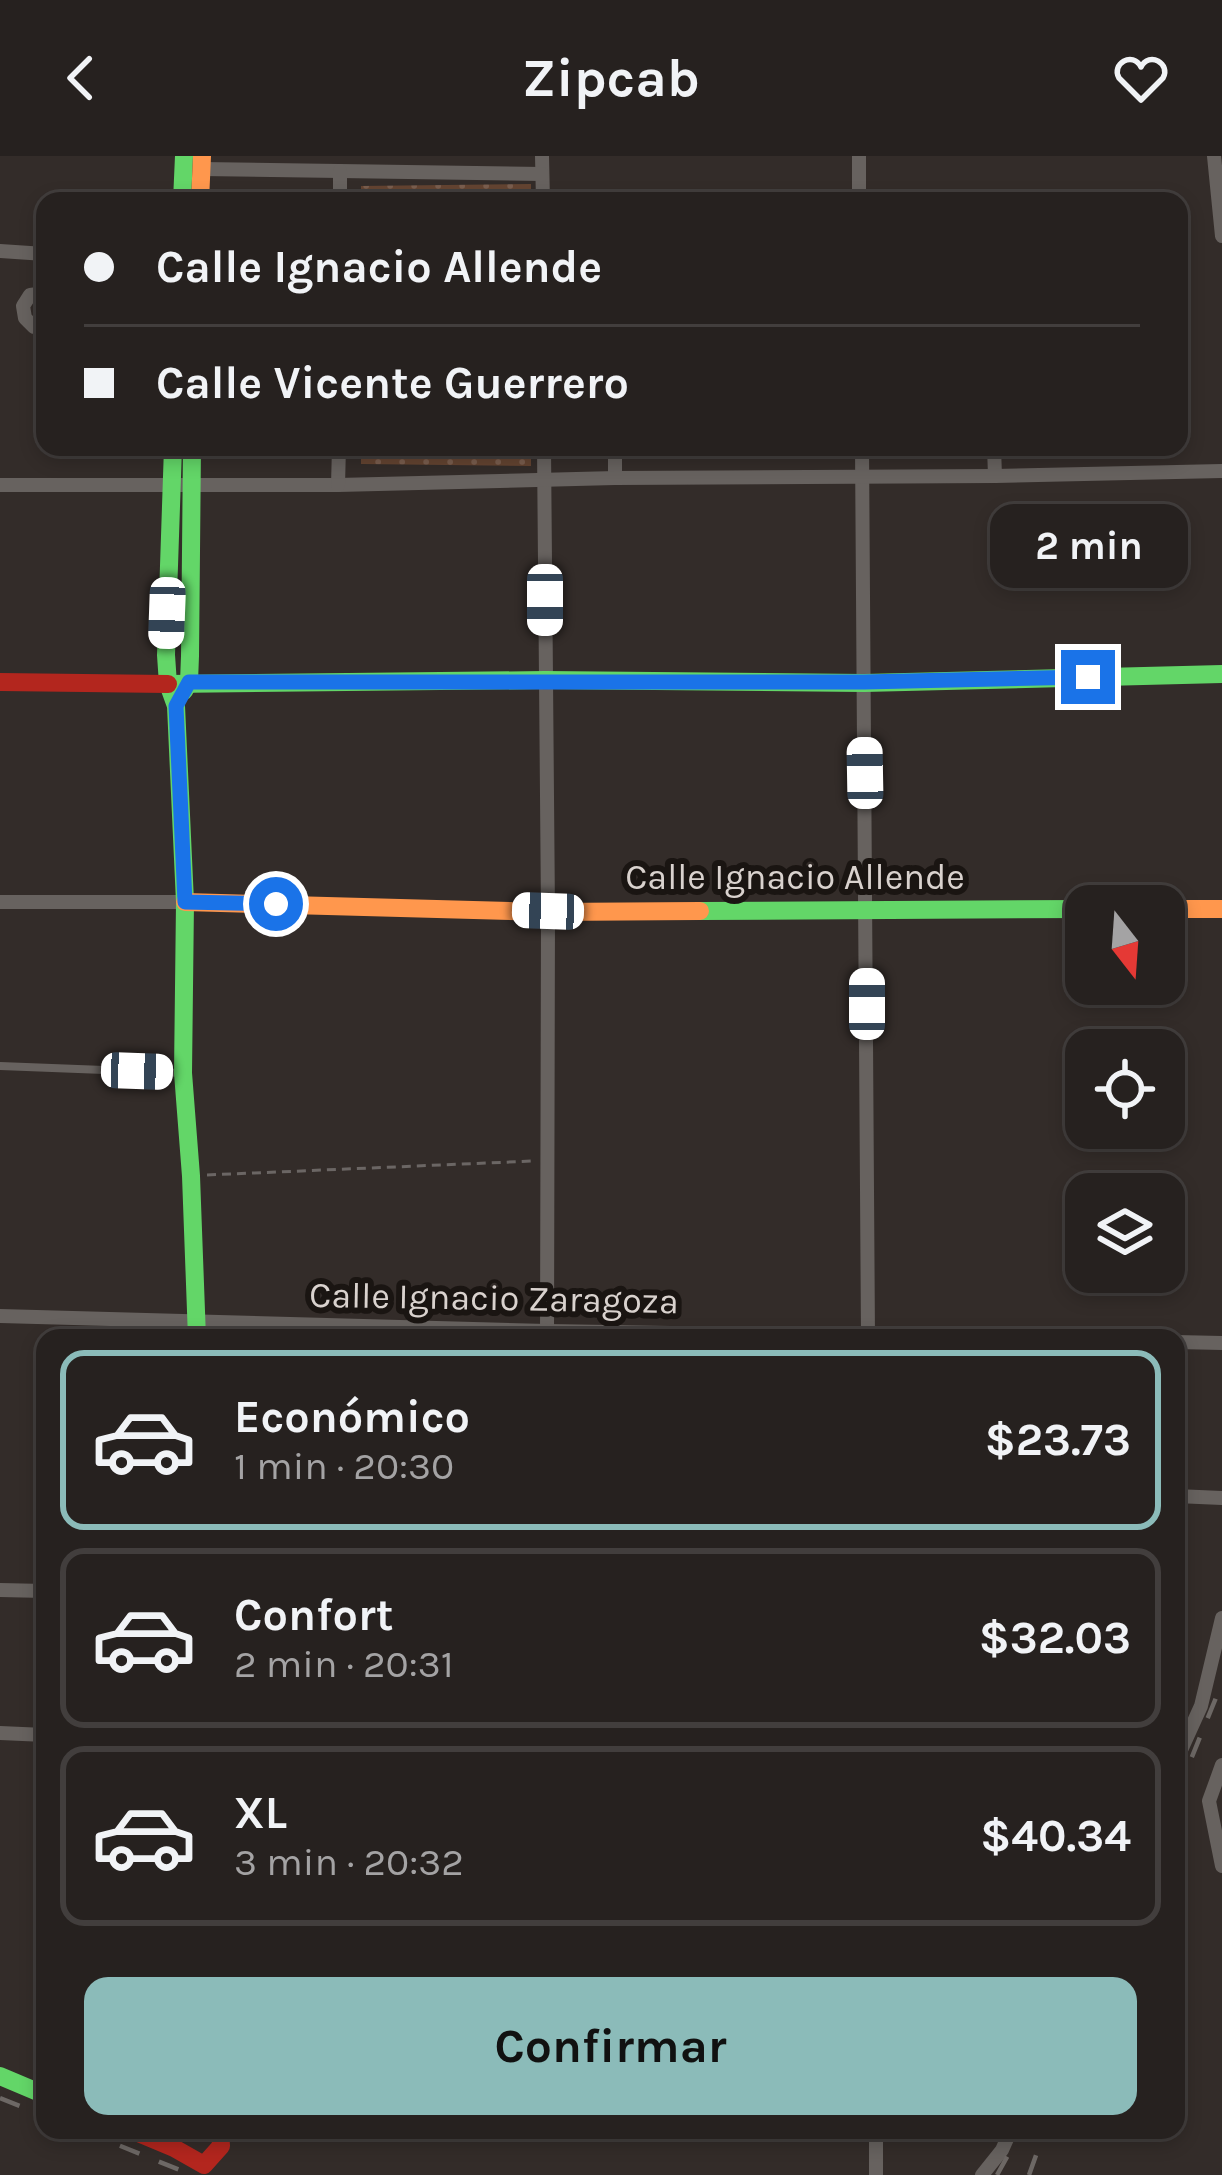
<!DOCTYPE html>
<html lang="es">
<head>
<meta charset="utf-8">
<style>
  body { margin:0; font-family:Karla,sans-serif; background:#322e2c; color:#f1f3f6; height:100vh; display:flex; flex-direction:column; font-size:45px; white-space:nowrap }
  * { box-sizing:border-box; margin:0 }
  p { font-size:39px; color:#a4a3a4 }
  .icon { flex:none; width:66px; height:66px; fill:none; stroke:currentColor; stroke-width:2; stroke-linecap:round; stroke-linejoin:round }
  .map { position:relative; flex:1; overflow:hidden }
  .panel { position:absolute; left:36px; top:1173px; width:1149px; height:810px; display:flex; flex-direction:column; background:#26211f; border-radius:24px; box-shadow:0 6px 18px #0003,0 0 0 3px #423e3d }
  .panel>* { flex:none }
  .top-card { position:absolute; left:36px; top:36px; width:1152px; height:264px; border-radius:24px; box-shadow:0 6px 18px #0003,0 0 0 3px #423e3d; display:grid; align-content:center; height:264px; padding:0 48px; background:#26211f }
  .needle { width:78px; rotate:163deg }
  .buttons { position:absolute; left:1065px; top:729px; display:grid; gap:24px }
  .buttons a { display:grid; place-items:center; width:120px; height:120px; border-radius:24px; background:#26211f; box-shadow:0 6px 18px #0003,0 0 0 3px #423e3d; font-size:60px }
  .end { position:absolute; width:54px; height:54px; margin:-27px; border:15px solid #1a73e8; background:#fff; box-shadow:0 0 0 6px #fff }
  .from { border-radius:50% }
  .bubble { position:absolute; height:84px; border-radius:24px; background:#26211f; box-shadow:0 6px 18px #0003,0 0 0 3px #423e3d; font-size:39px; font-weight:700; line-height:84px; text-align:center }
  .car { position:absolute; width:36px; height:72px; margin:-36px -18px; border-radius:15px; box-shadow:0 0 9px 3px #0007; background:linear-gradient(#fff 24%,#345 0 40%,#fff 0 76%,#345 0 86%,#fff 0) }
  .top-card b { display:flex; align-items:center; gap:42px; height:114px; font-size:45px }
  .top-card b+b { border-top:3px solid #423e3d }
  .top-card i { width:30px; height:30px; background:#f1f3f6 }
  ul { padding:21px 0 0; list-style:none }
  li { display:flex; align-items:center; gap:36px; height:180px; margin:0 24px 18px; padding:0 24px; border:6px solid #423e3d; border-radius:24px }
  li div { flex:1 }
  li b { display:block; font-size:45px }
  li em { font-style:normal; font-weight:700 }
  li.active { border-color:#8bbbb9 }
  li>.icon { width:108px; height:108px; stroke-width:1.5 }
  .action { display:flex; gap:24px; margin-top:auto; padding:24px 48px }
  .action a { flex:1; height:138px; border-radius:24px; background:#8bbbb9; color:#111; font-size:48px; font-weight:700; line-height:138px; text-align:center }
  header { display:flex; justify-content:space-between; align-items:center; height:156px; padding:0 48px; background:#26211f; font-size:54px; font-weight:700 }
  .map>svg:first-child { display:block }
  .garden { fill:url(#garden-dots) }
  .lines { fill:none; stroke-linecap:round; stroke-linejoin:round }
  .path { stroke:#6b6664; stroke-width:3; stroke-dasharray:9 6; stroke-linecap:butt }
  .lane { stroke:#67625f; stroke-width:8 }
  .street { stroke:#67625f; stroke-width:14 }
  .fast { stroke:#63d668; stroke-width:18 }
  .slow { stroke:#ff974d; stroke-width:18 }
  .jam { stroke:#b3261e; stroke-width:18 }
  .rail { stroke:#6d6865; stroke-width:4.5; stroke-dasharray:21 21; stroke-linecap:butt }
  .route { stroke:#1a73e8; stroke-width:15 }
  .labels { text-anchor:middle; dominant-baseline:central; stroke-width:12; stroke-linejoin:round; paint-order:stroke }
  .street-label { font-size:36px; fill:#d9d2ce; stroke:#1a1512 }
</style>
</head>
<body>
<header><svg class="icon" aria-label="back" viewBox="0 0 24 24"><path d="M15 5l-7 7 7 7"/></svg>Zipcab<svg class="icon" aria-label="heart" viewBox="0 0 24 24"><path d="M12 20l-8-8c-3-5 5-10 8-4 3-6 11-1 8 4z"/></svg></header>
<div class="map">
<svg width="1222" height="2019" viewBox="0 0 1222 2019">
  <defs>
    <pattern id="garden-dots" width="8" height="8" patternUnits="userSpaceOnUse" patternTransform="scale(3)"><rect width="8" height="8" fill="#644431"/><path d="M2 2h.1M6 6h.1" fill="none" stroke="#7a5e4e" stroke-width="1.8" stroke-linecap="round"/></pattern>
  </defs>
  <rect width="100%" height="100%" fill="#332c29"/>
  <g class="garden">
    <path d="M531,28V45H361V30Z"/>
    <path d="M361,291H531V310L361,308Z"/>
  </g>
  <g class="lines">
    <path class="path" d="M207,1019L533,1005"/>
    <path class="lane" d="M0,910L182,917"/>
    <g class="street">
      <path d="M542,0L543,45"/>
      <path d="M859,0V45"/>
      <path d="M1214,0L1222,80"/>
      <path d="M201,13L542,18"/>
      <path d="M340,15V45"/>
      <path d="M0,95L45,98"/>
      <path d="M42,136L45,110"/>
      <path d="M45,137L30,139L23,150L25,162L34,171H45"/>
      <path d="M544,291L548,756L547,1180"/>
      <path d="M862,291L868,1182"/>
      <path d="M994,291L995,320"/>
      <path d="M615,322V291"/>
      <path d="M0,329H338L615,322L995,320L1222,315"/>
      <path d="M338,329L339,291"/>
      <path d="M0,746H185"/>
      <path d="M0,1160L547,1175L986,1182"/>
      <path d="M1176,1186L1222,1187"/>
      <path d="M1176,1340L1222,1342"/>
      <path d="M0,1434L45,1435"/>
      <path d="M0,1577L45,1579"/>
      <path d="M1176,1605L1201,1550L1222,1462"/>
      <path d="M1222,1609L1209,1645L1222,1710"/>
      <path d="M876,1974V2019"/>
      <path d="M982,2019L1002,1994L1011,1974"/>
    </g>
    <g class="fast">
      <path d="M182,45L184,0"/>
      <path d="M173,291L166,499L168,528L176,550L185,746L183,917L191,1020L197,1182"/>
      <path d="M168,528L545,524L864,527L1222,518"/>
      <path d="M184,535L189,526L190,500L192,291"/>
      <path d="M700,755L1086,753"/>
      <path d="M0,1920L45,1939"/>
    </g>
    <g class="slow">
      <path d="M200,45L202,0"/>
      <path d="M185,746L548,756L700,755"/>
      <path d="M1164,753H1222"/>
    </g>
    <g class="jam">
      <path d="M0,526L168,528"/>
      <path d="M131,1974L174,1992L204,2009L221,1990L220,1974"/>
    </g>
    <g class="rail">
      <path d="M1176,1640L1222,1527"/>
      <path d="M0,1942L45,1960"/>
      <path d="M81,1974L192,2019"/>
      <path d="M997,2019L1022,1974"/>
      <path d="M1029,2019L1045,1974"/>
    </g>
  </g>
  <g class="lines">
    <path class="route" d="M276,748L185,746L176,550L189,526H864L1088,521"/>
  </g>
  <g class="labels">
    <g class="street-label">
      <text x="795" y="721">Calle Ignacio Allende</text>
      <text transform="translate(494 1142) rotate(1)">Calle Ignacio Zaragoza</text>
    </g>
  </g>
</svg>
<div class="buttons">
<a><svg class="needle" viewBox="-14 -14 28 28"><path d="M0-13l5 13h-10z" fill="#e53935"/><path d="M0 13l5-13h-10z" fill="#a4a3a4"/></svg></a>
<a><svg class="icon" aria-label="locate" viewBox="0 0 24 24"><circle cx="12" cy="12" r="6"/><path d="M12 2v4M12 18v4M2 12h4M18 12h4"/></svg></a>
<a><svg class="icon" aria-label="layers" viewBox="0 0 24 24"><path d="M12 4l9 5-9 5-9-5zM3 14l9 5 9-5"/></svg></a>
</div>
<i class="end from" style="left:276px;top:748px"></i>
<i class="end" style="left:1088px;top:521px"></i>
<div class="bubble" style="left:990px;top:348px;width:198px">2 min</div>
<i class="car" style="left:545px;top:444px;rotate:180deg"></i>
<i class="car" style="left:167px;top:457px;rotate:182deg"></i>
<i class="car" style="left:865px;top:617px;rotate:359deg"></i>
<i class="car" style="left:548px;top:755px;rotate:272deg"></i>
<i class="car" style="left:867px;top:848px;rotate:0deg"></i>
<i class="car" style="left:137px;top:915px;rotate:92deg"></i>
<div class="top-card">
<b><i class="from"></i>Calle Ignacio Allende</b>
<b><i></i>Calle Vicente Guerrero</b>
</div>
<section class="panel">
<ul>
<li class="active"><svg class="icon" aria-label="car" viewBox="0 0 24 24"><path d="M5 17H2v-5l4-1 3-4h7l3 4 3 1v5h-3M9 17h6M6 11h13"/><circle cx="7" cy="17" r="2"/><circle cx="17" cy="17" r="2"/></svg><div><b>Económico</b><p>1 min · 20:30</p></div><em>$23.73</em></li>
<li><svg class="icon" aria-label="car" viewBox="0 0 24 24"><path d="M5 17H2v-5l4-1 3-4h7l3 4 3 1v5h-3M9 17h6M6 11h13"/><circle cx="7" cy="17" r="2"/><circle cx="17" cy="17" r="2"/></svg><div><b>Confort</b><p>2 min · 20:31</p></div><em>$32.03</em></li>
<li><svg class="icon" aria-label="car" viewBox="0 0 24 24"><path d="M5 17H2v-5l4-1 3-4h7l3 4 3 1v5h-3M9 17h6M6 11h13"/><circle cx="7" cy="17" r="2"/><circle cx="17" cy="17" r="2"/></svg><div><b>XL</b><p>3 min · 20:32</p></div><em>$40.34</em></li>
</ul>
<div class="action"><a>Confirmar</a></div>
</section>
</div>
</body>
</html>
